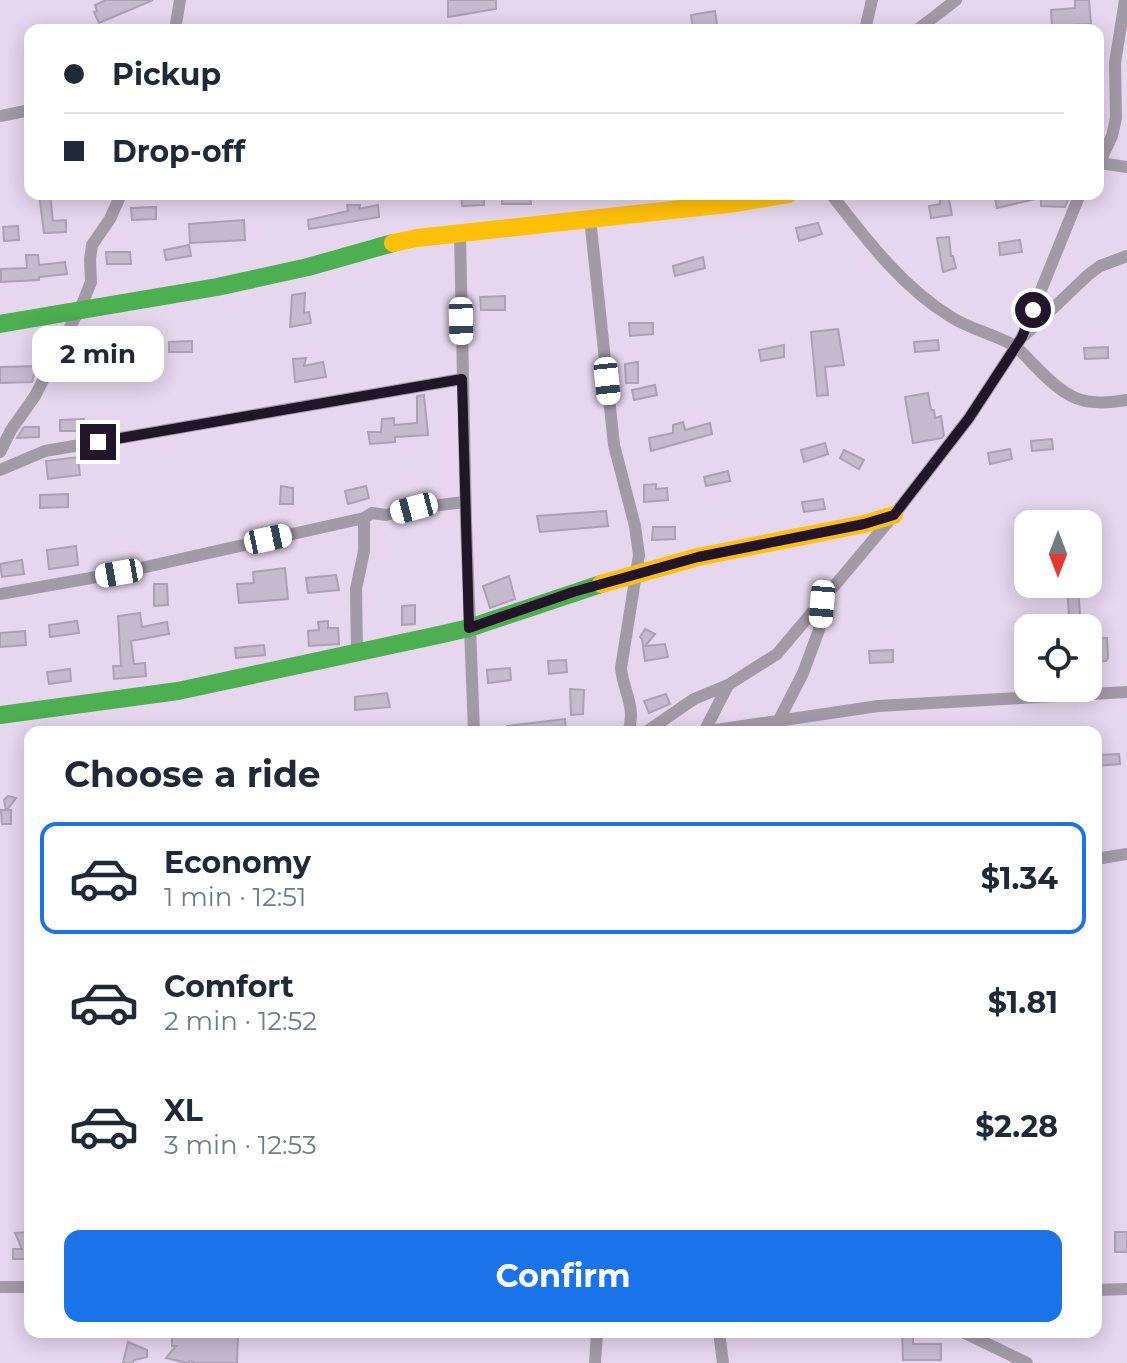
<!DOCTYPE html>
<html lang="en">
<head>
<meta charset="utf-8">
<style>
  body { margin:0; font-family:Montserrat,sans-serif; background:#f2f2f3; color:#1f2937; height:100vh; display:flex; flex-direction:column; font-size:30px; white-space:nowrap }
  * { box-sizing:border-box; margin:0 }
  p { font-size:26px; color:#747a83 }
  .icon { flex:none; width:44px; height:44px; fill:none; stroke:currentColor; stroke-width:2; stroke-linecap:round; stroke-linejoin:round }
  .map { position:relative; flex:1; overflow:hidden }
  .details { position:absolute; left:24px; top:726px; width:1078px; height:612px; display:flex; flex-direction:column; background:#fff; border-radius:16px; box-shadow:0 4px 20px #0003 }
  .details>* { flex:none }
  .guide { position:absolute; left:24px; top:24px; width:1080px; height:176px; border-radius:16px; box-shadow:0 4px 20px #0003; display:grid; align-content:center; height:176px; padding:0 40px; background:#fff }
  .needle { width:52px; rotate:180deg }
  .buttons { position:absolute; left:1014px; top:510px; display:grid; gap:16px }
  .buttons a { display:grid; place-items:center; width:88px; height:88px; border-radius:16px; background:#fff; box-shadow:0 4px 20px #0003; font-size:40px }
  .end { position:absolute; width:36px; height:36px; margin:-18px; border:10px solid #221429; background:#fff; box-shadow:0 0 0 4px #fff }
  .from { border-radius:50% }
  .bubble { position:absolute; height:56px; border-radius:16px; background:#fff; box-shadow:0 4px 20px #0003; font-size:26px; font-weight:700; line-height:56px; text-align:center }
  .car { position:absolute; width:24px; height:48px; margin:-24px -12px; border-radius:10px; box-shadow:0 0 6px 2px #0007; background:linear-gradient(#fff 24%,#345 0 40%,#fff 0 76%,#345 0 86%,#fff 0) }
  .guide b { display:flex; align-items:center; gap:28px; height:76px; font-size:30px }
  .guide b+b { border-top:2px solid #e0e1e3 }
  .guide i { width:20px; height:20px; background:#1f2937 }
  ul { padding:0; list-style:none }
  li { display:flex; align-items:center; gap:24px; height:112px; margin:0 16px 12px; padding:0 24px; border:4px solid transparent; border-radius:16px }
  li div { flex:1 }
  li b { display:block; font-size:30px }
  li em { font-style:normal; font-weight:700 }
  li.selected { border-color:#1a73e8 }
  li>.icon { width:72px; height:72px; stroke-width:1.5 }
  h2 { padding:0 40px; font-size:36px; line-height:96px }
  .action { display:flex; gap:16px; margin-top:auto; padding:16px 40px }
  .action a { flex:1; height:92px; border-radius:16px; background:#1a73e8; color:#fff; font-size:32px; font-weight:700; line-height:92px; text-align:center }
  .map>svg:first-child { display:block }
  .building { fill:#c7b9ce; stroke:#ada0b4; stroke-width:2 }
  .lines { fill:none; stroke-linecap:round; stroke-linejoin:round }
  .street { stroke:#a39aa7; stroke-width:12 }
  .fast { stroke:#4caf50; stroke-width:18 }
  .slow { stroke:#ffc107; stroke-width:18 }
  .route { stroke:#221429; stroke-width:10 }
</style>
</head>
<body>
<div class="map">
<svg width="1127" height="1363" viewBox="0 0 1127 1363">
  <rect width="100%" height="100%" fill="#e6d6ee"/>
  <g class="building">
    <path d="M106,0H153L99,23L94,12L97,11L95,5Z"/>
    <path d="M448,0H496V9L448,17Z"/>
    <path d="M1075,0H1089L1091,24L1052,26L1051,10L1075,8Z"/>
    <path d="M715,11L717,25L693,29L691,15Z"/>
    <path d="M39,194H50L53,221L66,220V232L44,233Z"/>
    <path d="M461,194H484V205L462,206Z"/>
    <path d="M502,194H530L531,204H502Z"/>
    <path d="M940,194H948L952,215L931,218L929,206L940,204Z"/>
    <path d="M994,194H1039L1040,198L997,208Z"/>
    <path d="M1041,194L1070,195L1065,207L1041,206Z"/>
    <path d="M347,205H360L359,209L378,205L379,217L309,229L308,220L348,211Z"/>
    <path d="M156,207V219L132,220L131,208Z"/>
    <path d="M244,220L245,240L190,243L189,224Z"/>
    <path d="M818,223L822,234L799,241L796,228Z"/>
    <path d="M18,226L19,240L4,241L3,227Z"/>
    <path d="M949,237L951,256H953L956,268L943,272L937,238Z"/>
    <path d="M1020,240L1022,252L1000,255L999,243Z"/>
    <path d="M189,245L191,256L166,260L164,250Z"/>
    <path d="M106,252H130L131,264H107Z"/>
    <path d="M26,255H38L39,265L65,262L67,274L39,277V280L1,282V269L27,268Z"/>
    <path d="M703,257L705,268L675,276L673,266Z"/>
    <path d="M305,293L304,313L309,312L311,323L290,327L292,295Z"/>
    <path d="M505,296V310H481L480,297Z"/>
    <path d="M629,323H653V334L630,336Z"/>
    <path d="M838,329L844,365L825,367L828,395L817,396L811,332Z"/>
    <path d="M113,335L125,336L126,350L142,348L144,359L112,363Z"/>
    <path d="M938,340L939,350L915,352L914,342Z"/>
    <path d="M192,341V352H169V342Z"/>
    <path d="M784,345V357L761,361L759,350Z"/>
    <path d="M1108,347V358L1085,359L1084,348Z"/>
    <path d="M306,358L304,366L323,362L326,377L295,382L293,359Z"/>
    <path d="M638,362V383H626L625,364Z"/>
    <path d="M37,366L32,382L0,383V367Z"/>
    <path d="M655,385L657,395L634,400L632,390Z"/>
    <path d="M928,393L931,410H934L935,418L941,416L944,435L942,438L913,443L905,397Z"/>
    <path d="M424,395L428,435L395,437V442L370,444L368,432H381L382,419L394,418V425L417,423V396Z"/>
    <path d="M84,419L85,431H60V420Z"/>
    <path d="M683,422L685,430L710,423L712,434L651,451L649,438L673,433V425Z"/>
    <path d="M24,427H39V437L17,438Z"/>
    <path d="M1052,439L1053,449L1032,451L1031,441Z"/>
    <path d="M825,443L828,454L804,462L801,450Z"/>
    <path d="M1010,449L1012,459L990,464L988,453Z"/>
    <path d="M844,450L864,460L859,469L840,458Z"/>
    <path d="M78,457L80,475L48,479L46,461Z"/>
    <path d="M728,471L730,481L706,486L704,477Z"/>
    <path d="M656,484V489L667,488L668,500L644,502V485Z"/>
    <path d="M281,486L293,488V504H280Z"/>
    <path d="M366,486L369,498L348,504L345,491Z"/>
    <path d="M68,494V507L40,508V495Z"/>
    <path d="M823,499L825,509L804,512L802,502Z"/>
    <path d="M606,511L608,526L540,532L537,516Z"/>
    <path d="M653,527H675V539L652,540Z"/>
    <path d="M76,546L78,565L49,569L47,550Z"/>
    <path d="M22,560L24,574L2,577L0,564Z"/>
    <path d="M285,568L288,599L239,603L237,584L254,583L253,572Z"/>
    <path d="M336,575L339,590L308,593L306,578Z"/>
    <path d="M509,576L515,599L490,608L483,586Z"/>
    <path d="M154,584H167L168,605L154,606Z"/>
    <path d="M1078,587L1081,628H1070L1067,588Z"/>
    <path d="M415,605V624L402,625V606Z"/>
    <path d="M140,613L142,627L167,622L169,634L131,641L134,664L145,663L146,676L114,679L113,666H121L118,616Z"/>
    <path d="M77,621L79,633L50,637L49,625Z"/>
    <path d="M328,621V628H338L339,644L309,646L308,631L319,630L318,622Z"/>
    <path d="M645,629L655,634L645,646L665,644L668,657L645,661L642,639L640,637Z"/>
    <path d="M25,631L26,645L0,647V633Z"/>
    <path d="M1107,638L1108,658L1106,661L1088,662V639Z"/>
    <path d="M264,645L265,655L236,658L235,648Z"/>
    <path d="M893,650V662L870,663L869,651Z"/>
    <path d="M566,660L567,672L549,674L548,661Z"/>
    <path d="M510,668L511,680L488,683L487,670Z"/>
    <path d="M70,669L71,681L49,684L47,672Z"/>
    <path d="M570,689L584,690L583,714L571,715Z"/>
    <path d="M387,693L390,707L355,710V697Z"/>
    <path d="M666,694L670,704L649,713L644,701Z"/>
    <path d="M565,719L566,731L507,732V726Z"/>
    <path d="M1119,754L1120,764L1096,766V755Z"/>
    <path d="M8,796L16,798L7,810H11V824H2L1,810H6L4,800Z"/>
    <path d="M30,1232V1265L27,1259H13V1249H22L15,1233Z"/>
    <rect x="1115" y="1232" width="12" height="20"/>
    <path d="M184,1332H223V1336H238L237,1363H195L191,1361L187,1363L166,1358L176,1346H172V1334H184Z"/>
    <path d="M902,1332H913V1344H941V1360H903Z"/>
    <path d="M128,1342L147,1350V1357L134,1360L133,1363H123Z"/>
  </g>
  <g class="lines">
    <g class="street">
      <path d="M175,30L180,0"/>
      <path d="M865,30L872,0"/>
      <path d="M917,30L956,0"/>
      <path d="M0,116L30,110"/>
      <path d="M1100,163L1127,167"/>
      <path d="M1098,166L1112,136L1116,118L1115,63L1125,0"/>
      <path d="M831,194C866,239 902,287 951,317C970,329 993,334 1013,345C1021,350 1028,359 1035,366C1066,398 1082,408 1127,400"/>
      <path d="M590,218L614,445L635,526L639,555L621,668C623,691 637,708 628,732"/>
      <path d="M460,234L466,522L474,732"/>
      <path d="M1025,335L1088,275L1100,266L1127,256"/>
      <path d="M0,452L11,430L35,396L83,302L91,282L90,259L92,245L110,219L121,194"/>
      <path d="M0,470L45,451L462,379"/>
      <path d="M0,594L119,573L364,518L372,513L386,515L414,508L465,502"/>
      <path d="M357,653L356,589L364,551V518"/>
      <path d="M646,732L694,699L728,685L777,654L894,515L969,418L1022,337L1080,194"/>
      <path d="M703,732L878,706L1127,692"/>
      <path d="M704,732L728,685"/>
      <path d="M759,732L779,720L803,673L819,630L822,604"/>
      <path d="M1096,859L1127,854"/>
      <path d="M0,1287H30"/>
      <path d="M1096,1290L1127,1289"/>
      <path d="M719,1332L723,1363"/>
      <path d="M963,1332L1027,1363"/>
      <path d="M595,1363L597,1332"/>
    </g>
    <g class="fast">
      <path d="M0,324L217,287L308,267L393,243"/>
      <path d="M0,715L178,691L443,634L469,628L601,584"/>
    </g>
    <g class="slow">
      <path d="M393,243L417,238L736,203L789,194"/>
      <path d="M601,584L698,557L864,524L894,515"/>
    </g>
  </g>
  <g class="lines">
    <path class="route" d="M98,442L462,379L469,628L573,592L698,557L864,524L894,515L969,418L1022,337L1033,310"/>
  </g>
</svg>
<div class="buttons">
<a><svg class="needle" viewBox="-14 -14 28 28"><path d="M0-13l5 13h-10z" fill="#e53935"/><path d="M0 13l5-13h-10z" fill="#747a83"/></svg></a>
<a><svg class="icon" aria-label="locate" viewBox="0 0 24 24"><circle cx="12" cy="12" r="6"/><path d="M12 2v4M12 18v4M2 12h4M18 12h4"/></svg></a>
</div>
<i class="end from" style="left:1033px;top:310px"></i>
<i class="end" style="left:98px;top:442px"></i>
<div class="bubble" style="left:32px;top:326px;width:132px">2 min</div>
<i class="car" style="left:461px;top:321px;rotate:179deg"></i>
<i class="car" style="left:607px;top:381px;rotate:174deg"></i>
<i class="car" style="left:414px;top:508px;rotate:255deg"></i>
<i class="car" style="left:268px;top:539px;rotate:78deg"></i>
<i class="car" style="left:119px;top:573px;rotate:260deg"></i>
<i class="car" style="left:822px;top:604px;rotate:185deg"></i>
<div class="guide">
<b><i class="from"></i>Pickup</b>
<b><i></i>Drop-off</b>
</div>
<section class="details">
<h2>Choose a ride</h2>
<ul>
<li class="selected"><svg class="icon" aria-label="car" viewBox="0 0 24 24"><path d="M5 17H2v-5l4-1 3-4h7l3 4 3 1v5h-3M9 17h6M6 11h13"/><circle cx="7" cy="17" r="2"/><circle cx="17" cy="17" r="2"/></svg><div><b>Economy</b><p>1 min · 12:51</p></div><em>$1.34</em></li>
<li><svg class="icon" aria-label="car" viewBox="0 0 24 24"><path d="M5 17H2v-5l4-1 3-4h7l3 4 3 1v5h-3M9 17h6M6 11h13"/><circle cx="7" cy="17" r="2"/><circle cx="17" cy="17" r="2"/></svg><div><b>Comfort</b><p>2 min · 12:52</p></div><em>$1.81</em></li>
<li><svg class="icon" aria-label="car" viewBox="0 0 24 24"><path d="M5 17H2v-5l4-1 3-4h7l3 4 3 1v5h-3M9 17h6M6 11h13"/><circle cx="7" cy="17" r="2"/><circle cx="17" cy="17" r="2"/></svg><div><b>XL</b><p>3 min · 12:53</p></div><em>$2.28</em></li>
</ul>
<div class="action"><a>Confirm</a></div>
</section>
</div>
</body>
</html>
